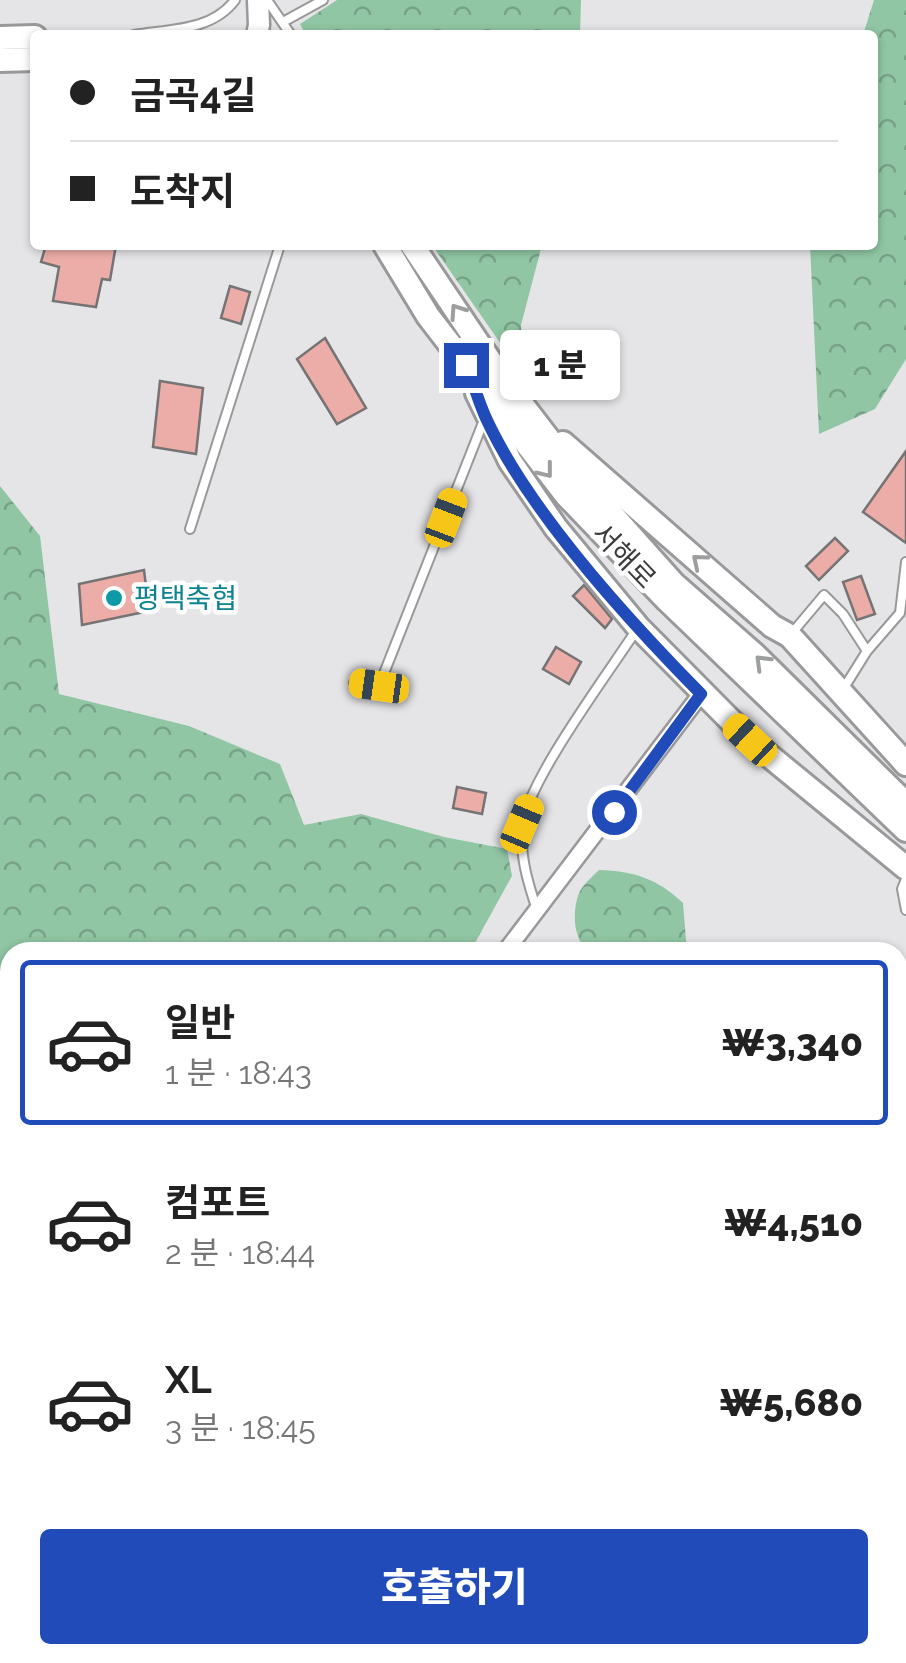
<!DOCTYPE html>
<html lang="ko">
<head>
<meta charset="utf-8">
<style>
  body { margin:0; font-family:Raleway,"Noto Sans KR",sans-serif; background:#f2f2f2; color:#222; height:100vh; display:flex; flex-direction:column; font-size:38px; white-space:nowrap }
  * { box-sizing:border-box; margin:0 }
  p { font-size:32px; color:#767676 }
  .icon { flex:none; width:55px; height:55px; fill:none; stroke:currentColor; stroke-width:2; stroke-linecap:round; stroke-linejoin:round }
  .map { position:relative; flex:1; overflow:hidden }
  .side { position:absolute; left:0px; top:942px; width:908px; height:722px; display:flex; flex-direction:column; background:#fff; border-radius:30px 30px 0 0; box-shadow:0 2px 8px #0004 }
  .side>* { flex:none }
  .hud { position:absolute; left:30px; top:30px; width:848px; height:220px; border-radius:10px; box-shadow:0 2px 8px #0004; display:grid; align-content:center; height:220px; padding:0 40px; background:#fff }
  .end { position:absolute; width:45px; height:45px; margin:-22px; border:12px solid #214bb9; background:#fff; box-shadow:0 0 0 5px #fff }
  .from { border-radius:50% }
  .bubble { position:absolute; height:70px; border-radius:10px; background:#fff; box-shadow:0 2px 8px #0004; font-size:32px; font-weight:800; line-height:70px; text-align:center }
  .car { position:absolute; width:30px; height:60px; margin:-30px -15px; border-radius:12px; box-shadow:0 0 8px 2px #0007; background:linear-gradient(#f5c518 24%,#345 0 40%,#f5c518 0 76%,#345 0 86%,#f5c518 0) }
  .hud b { display:flex; align-items:center; gap:35px; height:95px; font-size:38px }
  .hud b+b { border-top:2px solid #e0e0e0 }
  .hud i { width:25px; height:25px; background:#222 }
  ul { padding:18px 0 0; list-style:none }
  li { display:flex; align-items:center; gap:30px; height:165px; margin:0 20px 15px; padding:0 20px; border:5px solid transparent; border-radius:10px }
  li div { flex:1 }
  li b { display:block; font-size:38px }
  li em { font-style:normal; font-weight:800 }
  li.on { border-color:#214bb9 }
  li>.icon { width:90px; height:90px; stroke-width:1.5 }
  .button { display:flex; gap:20px; margin-top:auto; padding:20px 40px }
  .button a { flex:1; height:115px; border-radius:10px; background:#214bb9; color:#fff; font-size:40px; font-weight:800; line-height:115px; text-align:center }
  .map>svg:first-child { display:block }
  .forest { fill:url(#forest-crowns) }
  .building { fill:#ecada8; stroke:#757373; stroke-width:2.5 }
  .lines { fill:none; stroke-linecap:round; stroke-linejoin:round }
  .lane-casing { stroke:#99999b; stroke-width:12 }
  .street-casing { stroke:#99999b; stroke-width:20 }
  .secondary-casing { stroke:#99999b; stroke-width:25 }
  .primary-casing { stroke:#99999b; stroke-width:28 }
  .lane { stroke:#fff; stroke-width:8 }
  .street { stroke:#fff; stroke-width:15 }
  .secondary { stroke:#fff; stroke-width:20 }
  .primary { stroke:#fff; stroke-width:22 }
  .oneway { stroke:#9d9e9e }
  .route { stroke:#214bb9; stroke-width:12 }
  .culture-dot { fill:#0f9aa8; stroke:#fff; stroke-width:4 }
  .labels { text-anchor:middle; dominant-baseline:central; stroke-width:9; stroke-linejoin:round; paint-order:stroke }
  .street-label { font-size:28px; fill:#3b3c3c; stroke:#fff }
  .culture-label { font-size:28px; fill:#0d838f; stroke:#fff; text-anchor:start }
</style>
</head>
<body>
<div class="map">
<svg width="906" height="1663" viewBox="0 0 906 1663">
  <defs>
    <pattern id="forest-crowns" width="20" height="18" patternUnits="userSpaceOnUse" patternTransform="scale(2.5)"><rect width="20" height="18" fill="#90c6a4"/><path d="M2 6a3 3 0 1 1 6 0M12 15a3 3 0 1 1 6 0" fill="none" stroke="#77a287"/></pattern>
  </defs>
  <rect width="100%" height="100%" fill="#e5e5e7"/>
  <g class="forest">
    <path d="M337,0H581L580,35H306L300,24Z"/>
    <path d="M874,0H906V359L875,409L819,434L810,245H872V35H863Z"/>
    <path d="M432,245H542L521,325L524,377Z"/>
    <path d="M0,486L40,536L59,694L189,726L280,764L304,825L361,814L444,837L507,849L512,876L470,952H10V1655H109L103,1663H0Z"/>
    <path d="M599,870C634,871 658,879 683,903L687,952H588C574,939 572,914 578,896C580,887 592,877 599,870Z"/>
  </g>
  <g class="building">
    <path d="M46,245H116L110,280L102,279L96,307L53,301L59,267L41,262Z"/>
    <path d="M230,286L250,292L241,324L221,318Z"/>
    <path d="M325,338L366,408L337,424L297,359Z"/>
    <path d="M160,381L203,388L196,454L153,447Z"/>
    <path d="M906,451V543L863,512Z"/>
    <path d="M835,538L848,551L819,580L806,566Z"/>
    <path d="M144,570L149,611L82,625L79,584Z"/>
    <path d="M861,576L875,614L857,620L843,582Z"/>
    <path d="M584,585L612,619L605,628L573,596Z"/>
    <path d="M556,647L581,662L569,684L543,669Z"/>
    <path d="M457,787L486,793L482,814L453,808Z"/>
  </g>
  <g class="lines">
    <defs>
      <g id="lane">
        <path d="M267,0L291,35"/>
        <path d="M283,22L323,0"/>
        <path d="M134,35C170,29 212,31 235,0"/>
        <path d="M190,529L280,245"/>
        <path d="M792,633L824,595L843,614L867,651"/>
        <path d="M354,683L379,686L484,420"/>
        <path d="M842,691L867,651L900,613L906,562"/>
        <path d="M906,879L902,889L906,910"/>
        <path d="M537,910C528,883 520,857 522,828C525,784 610,671 637,629"/>
        <path d="M573,1663L574,1655"/>
        <path d="M843,1663L845,1655"/>
      </g>
      <g id="street">
        <path d="M505,952L701,694"/>
        <path d="M334,1655V1663"/>
      </g>
      <path id="secondary" d="M257,35L259,25L258,0"/>
      <g id="primary">
        <path d="M0,38L35,37"/>
        <path d="M0,60L35,59"/>
        <path d="M385,245L428,316L566,495L667,600L906,830"/>
        <path d="M412,245L501,377L573,471L674,584L755,655L906,804"/>
        <path d="M477,393L510,461L556,528L638,627L750,740L906,868"/>
        <path d="M563,443L772,626L790,636L906,764"/>
      </g>
    </defs>
    <use href="#lane" class="lane-casing"/>
    <use href="#street" class="street-casing"/>
    <use href="#secondary" class="secondary-casing"/>
    <use href="#primary" class="primary-casing"/>
    <use href="#lane" class="lane"/>
    <use href="#street" class="street"/>
    <use href="#secondary" class="secondary"/>
    <use href="#primary" class="primary"/>
  </g>
  <defs><path id="oneway-chevron" d="M-2-3.5L2.5 0L-2 3.5" fill="none" stroke-width="1.6" stroke-linecap="round" stroke-linejoin="round" transform="scale(2.5)"/></defs>
  <g class="oneway">
    <use href="#oneway-chevron" transform="translate(457 311) rotate(-124)"/>
    <use href="#oneway-chevron" transform="translate(546 471) rotate(52)"/>
    <use href="#oneway-chevron" transform="translate(699 561) rotate(-140)"/>
    <use href="#oneway-chevron" transform="translate(762 662) rotate(-135)"/>
  </g>
  <g class="lines">
    <path class="route" d="M466,365C473,382 478,400 485,416C528,511 628,620 701,694L614,812"/>
  </g>
  <circle class="culture-dot" cx="114" cy="598" r="10"/>
  <g class="labels">
    <g class="street-label">
      <text transform="translate(624 556) rotate(46)">서해로</text>
    </g>
    <g class="culture-label">
      <text x="134" y="598">평택축협</text>
    </g>
  </g>
</svg>
<i class="end from" style="left:614px;top:812px"></i>
<i class="end" style="left:466px;top:365px"></i>
<div class="bubble" style="left:500px;top:330px;width:120px">1 분</div>
<i class="car" style="left:446px;top:518px;rotate:21deg"></i>
<i class="car" style="left:379px;top:686px;rotate:278deg"></i>
<i class="car" style="left:750px;top:740px;rotate:313deg"></i>
<i class="car" style="left:522px;top:824px;rotate:23deg"></i>
<div class="hud">
<b><i class="from"></i>금곡4길</b>
<b><i></i>도착지</b>
</div>
<section class="side">
<ul>
<li class="on"><svg class="icon" aria-label="car" viewBox="0 0 24 24"><path d="M5 17H2v-5l4-1 3-4h7l3 4 3 1v5h-3M9 17h6M6 11h13"/><circle cx="7" cy="17" r="2"/><circle cx="17" cy="17" r="2"/></svg><div><b>일반</b><p>1 분 · 18:43</p></div><em>₩3,340</em></li>
<li><svg class="icon" aria-label="car" viewBox="0 0 24 24"><path d="M5 17H2v-5l4-1 3-4h7l3 4 3 1v5h-3M9 17h6M6 11h13"/><circle cx="7" cy="17" r="2"/><circle cx="17" cy="17" r="2"/></svg><div><b>컴포트</b><p>2 분 · 18:44</p></div><em>₩4,510</em></li>
<li><svg class="icon" aria-label="car" viewBox="0 0 24 24"><path d="M5 17H2v-5l4-1 3-4h7l3 4 3 1v5h-3M9 17h6M6 11h13"/><circle cx="7" cy="17" r="2"/><circle cx="17" cy="17" r="2"/></svg><div><b>XL</b><p>3 분 · 18:45</p></div><em>₩5,680</em></li>
</ul>
<div class="button"><a>호출하기</a></div>
</section>
</div>
</body>
</html>
